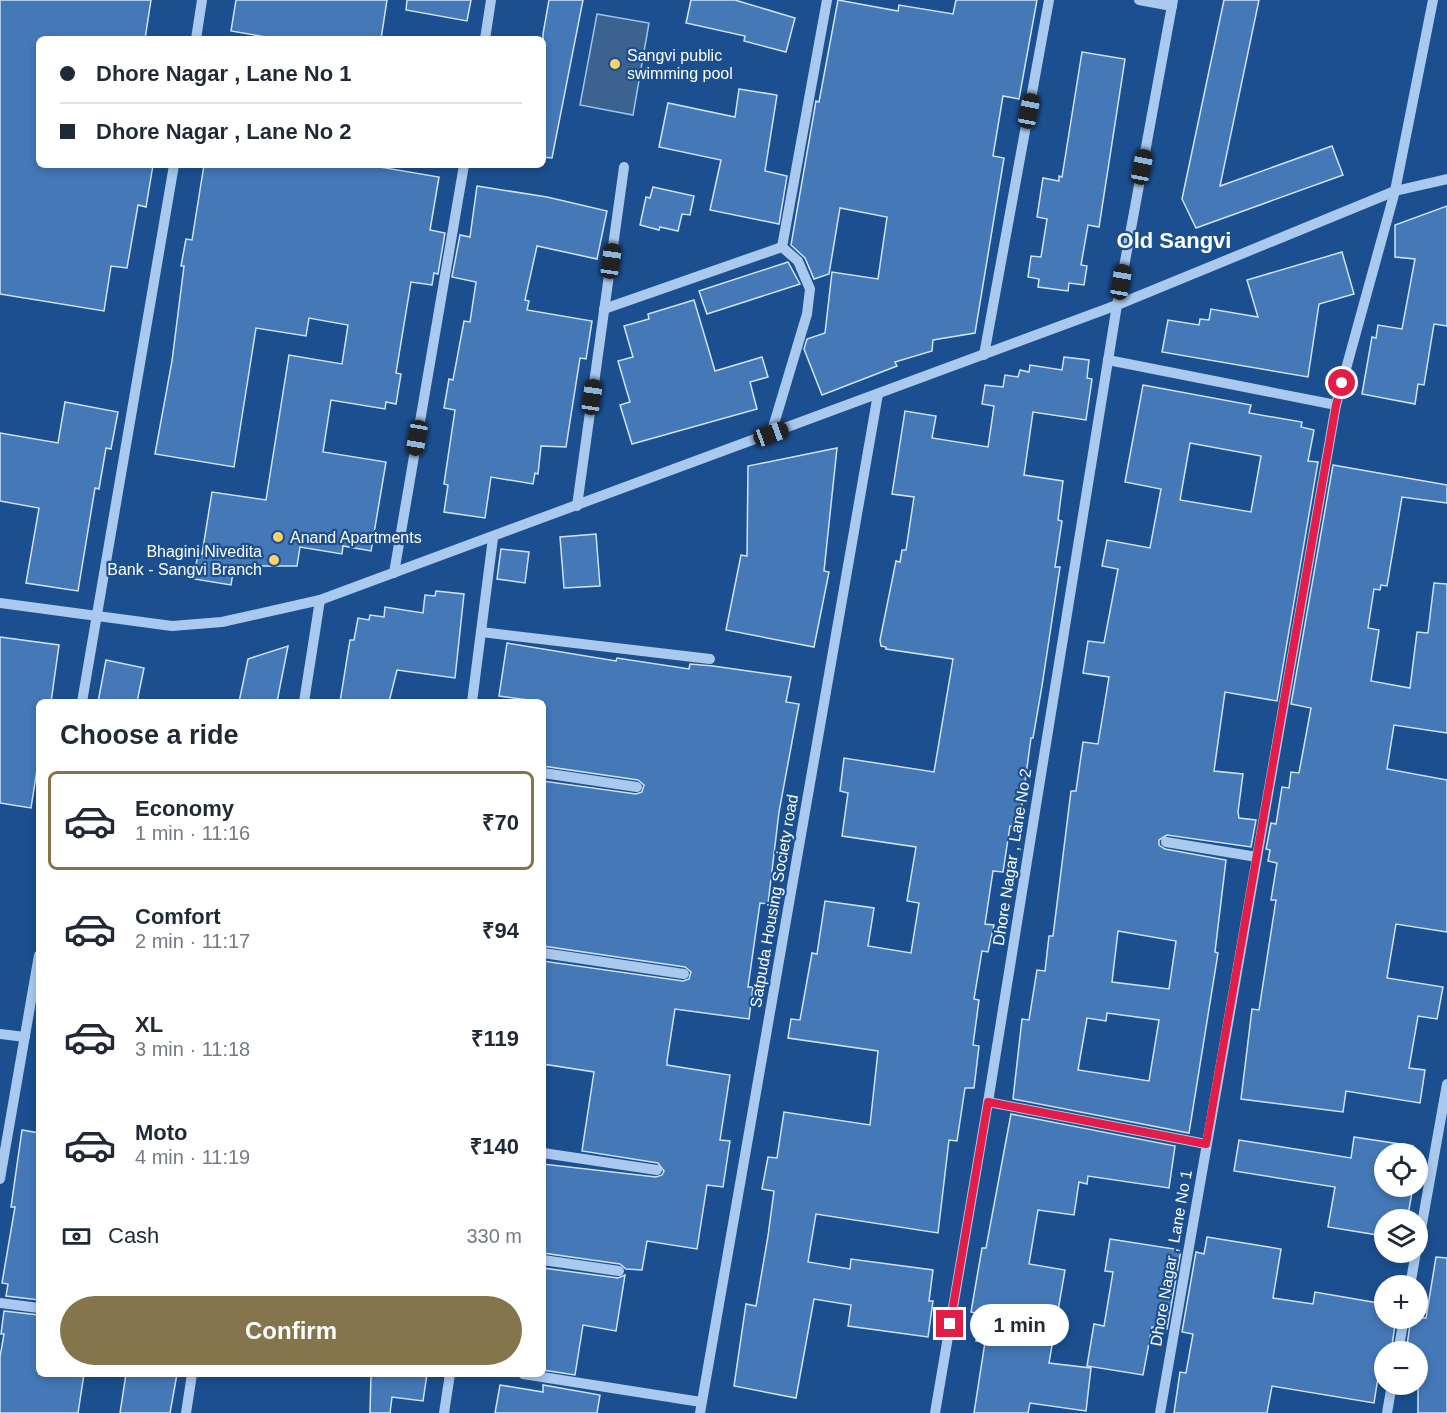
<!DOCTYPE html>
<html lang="en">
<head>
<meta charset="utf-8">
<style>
  body { margin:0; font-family:Helvetica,sans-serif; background:#f2f2f3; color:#1f2937; height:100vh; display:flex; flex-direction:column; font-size:22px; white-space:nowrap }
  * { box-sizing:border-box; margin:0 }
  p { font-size:20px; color:#747a83 }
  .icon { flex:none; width:33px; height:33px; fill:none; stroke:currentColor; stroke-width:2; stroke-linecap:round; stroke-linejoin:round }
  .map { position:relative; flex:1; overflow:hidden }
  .details { position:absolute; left:36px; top:699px; width:510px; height:678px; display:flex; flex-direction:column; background:#fff; border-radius:9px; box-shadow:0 3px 9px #0003 }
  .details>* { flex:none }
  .top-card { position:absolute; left:36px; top:36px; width:510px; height:132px; border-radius:9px; box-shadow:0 3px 9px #0003; display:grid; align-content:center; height:132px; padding:0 24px; background:#fff }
  .controls { position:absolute; left:1374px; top:1143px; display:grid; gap:12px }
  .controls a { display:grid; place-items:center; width:54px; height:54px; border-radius:50%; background:#fff; box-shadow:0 3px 9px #0003; font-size:30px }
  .end { position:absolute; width:27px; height:27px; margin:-14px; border:8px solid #e11d48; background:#fff; box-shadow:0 0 0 3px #fff }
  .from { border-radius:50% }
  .bubble { position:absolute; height:42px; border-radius:21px; background:#fff; box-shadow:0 3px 9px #0003; font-size:20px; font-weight:800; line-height:42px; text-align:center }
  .car { position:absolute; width:18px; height:36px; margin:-18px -9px; border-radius:8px; box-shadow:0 0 4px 2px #0007; background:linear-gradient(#222 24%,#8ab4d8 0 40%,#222 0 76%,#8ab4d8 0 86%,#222 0) }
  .top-card b { display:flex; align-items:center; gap:21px; height:57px; font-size:22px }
  .top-card b+b { border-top:2px solid #e0e1e3 }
  .top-card i { width:15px; height:15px; background:#1f2937 }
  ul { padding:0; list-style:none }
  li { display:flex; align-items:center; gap:18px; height:99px; margin:0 12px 9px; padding:0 12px; border:3px solid transparent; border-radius:9px }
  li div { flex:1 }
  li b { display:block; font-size:22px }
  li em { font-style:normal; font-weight:800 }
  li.selected { border-color:#84754c }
  li>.icon { width:54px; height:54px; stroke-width:1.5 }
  h2 { padding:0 24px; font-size:27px; line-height:72px }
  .pay { display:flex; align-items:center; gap:15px; height:66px; padding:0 24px; font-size:22px }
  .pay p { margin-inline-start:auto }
  .button { display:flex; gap:12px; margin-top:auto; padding:12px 24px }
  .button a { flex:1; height:69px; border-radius:36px; background:#84754c; color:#fff; font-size:24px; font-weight:800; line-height:69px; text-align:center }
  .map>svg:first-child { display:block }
  .water { fill:#3c6290; stroke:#9cc4f0; stroke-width:1.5 }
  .building { fill:#4478b7; stroke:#cfe3fa; stroke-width:1.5; fill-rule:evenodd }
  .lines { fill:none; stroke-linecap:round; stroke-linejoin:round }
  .minor { stroke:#a9c9ee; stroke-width:10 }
  .route { stroke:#e11d48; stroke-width:8 }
  .poi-dot { fill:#ffd166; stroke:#1b4f8f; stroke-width:2 }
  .labels { text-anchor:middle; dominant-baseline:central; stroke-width:4.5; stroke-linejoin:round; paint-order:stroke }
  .poi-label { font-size:16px; fill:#fff; stroke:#1b4f8f; text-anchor:start }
  .street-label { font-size:16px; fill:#fff; stroke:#1b4f8f }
  .district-label { font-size:22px; font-weight:bold; fill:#fff; stroke:#1b4f8f }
</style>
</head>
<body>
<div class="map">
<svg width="1447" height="1413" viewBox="0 0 1447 1413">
  <rect width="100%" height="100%" fill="#1b4f8f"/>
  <path class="water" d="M597,14L649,23L633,115L580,105Z"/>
  <g class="building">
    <path d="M0,0H151L145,39H39V165H153L146,207L138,205L127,268L111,266L104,311L0,294Z"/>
    <path d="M236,0H387L381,39H278L231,31Z"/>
    <path d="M407,0H471L467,21L406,10Z"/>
    <path d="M549,0H583L552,158L543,157V34Z"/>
    <path d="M691,0H735L795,18L786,52L744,41L745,36L686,23Z"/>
    <path d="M838,0L898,11L899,5L953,14L956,0H1037L1019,99L1003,96L993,156L1004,158L975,333L933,340L932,351L895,362L897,366L822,395L804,349L807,339L825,333L832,272L878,279L887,217L840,208L829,274L814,279L805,258L791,245L816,101L819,102Z"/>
    <path d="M1224,0H1259L1220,186L1332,146L1343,175L1196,228L1182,199Z"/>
    <path d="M1082,52L1125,59L1099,227L1088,225L1081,265L1087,266L1084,285L1069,283L1068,291L1038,287L1039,279L1028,277L1031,256L1041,257L1047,219L1037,217L1043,178L1059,181V176L1062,177Z"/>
    <path d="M739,89L777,95L765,171L787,176L779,224L710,210L721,160L659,147L668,103L735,117Z"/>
    <path d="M204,165H368L439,177L430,230L445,233L438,274L434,273L432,285L411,282L396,373L401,374L396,404L386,402L385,409L331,400L323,452L386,462L371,551L343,546L342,554L300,547L297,566H234L231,585L194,579L198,553L202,554L212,492L266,500L289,355L342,364L348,325L309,318L306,336L256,328L234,467L155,454L172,361L184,266H181L186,239L192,240Z"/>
    <path d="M477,186L547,197L607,211L597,259L537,246L525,300L529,301L527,310L592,321L586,359L580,358L566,447L541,446L538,474L535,473L533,484L491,477L485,518L444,512L448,485L444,484L455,410L444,408L449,379L453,380L464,321L470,322L476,282L452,277L460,235L470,237Z"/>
    <path d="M653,187L694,196L690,215L682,214L678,231L660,227L659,230L640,225L646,197L650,198Z"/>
    <path d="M1447,206V326L1434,324L1424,385L1418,384L1415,404L1362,394L1372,337L1376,338L1378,325L1402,329L1415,259L1395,257V225Z"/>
    <path d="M1342,252L1354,294L1319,304L1308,377L1162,352L1168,320L1199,325L1200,319L1209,320L1211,309L1258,317L1247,280Z"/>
    <path d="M788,262L800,284L707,314L699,291Z"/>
    <path d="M694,300L715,371L762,357L768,377L750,382L757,409L632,444L620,405L630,402L618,361L633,357L624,326L649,319L648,314Z"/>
    <path d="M1064,357L1089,360L1087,378L1092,379L1086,420L1033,412L1024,475L1063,481L1058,520L1062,521L1055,567H1060L1042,686L1033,738H1031L1019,827L1010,826L1003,872L993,871L985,924L994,925L988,952L982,951L974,999L979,1000L973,1045L979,1046L974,1088H965L957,1141L949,1140L938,1233L816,1214L808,1262L850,1269L851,1259L933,1270L929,1301H933L928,1337L848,1326L851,1305L814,1299L796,1398L734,1386L746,1304L756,1306L768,1236L774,1191L762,1189L768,1157L777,1158L784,1112L870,1125L878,1051L788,1038L791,1019L800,1020L812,953L817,954L825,901L874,908L868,946L911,953L919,903L907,901L916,847L842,836L848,793L840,791L844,758L934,772L953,659L886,649V647L881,646L880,640L896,561L900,562L902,550H906L914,497L892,494L905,411L936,416L932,438L988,447L994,406L982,404L985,385L1003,387L1005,375L1018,377L1020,370L1029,372L1030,365L1062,370Z"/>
    <path d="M1143,385L1251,405L1249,413L1302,422L1301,427L1314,430L1308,461L1318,462L1277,701L1225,692L1214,771L1243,774L1238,812L1239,818L1256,820L1251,847L1167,835L1159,840V845L1165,849L1226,860L1215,952L1218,953L1189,1133L1013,1099L1022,1019L1029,1020L1037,970L1045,971L1049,936H1053L1071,791H1076L1083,742L1098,744L1109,677L1083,673L1088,641L1104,643L1118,569L1102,566L1107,540L1150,548L1161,489L1125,482ZM1190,443L1261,456L1251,512L1180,500ZM1118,931L1176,941L1169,989L1112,982ZM1107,1013L1159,1020L1149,1081L1078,1070L1087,1018L1106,1021Z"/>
    <path d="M65,402L118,412L111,449L106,448L99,489L95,488L78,591L26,583L39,508L0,501V433L58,443Z"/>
    <path d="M837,448L824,571L829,572L814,647L726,630L741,555L747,556L748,466Z"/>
    <path d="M1333,465L1447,485V503L1402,497L1387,586L1381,585L1380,590L1374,589L1368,628L1379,630L1371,681L1410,688L1417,632L1428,633L1434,583L1447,584V733L1394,725L1387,769L1447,780V932L1396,924L1387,978L1443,987L1437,1019L1418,1016L1409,1068L1425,1070L1420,1103L1346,1091L1343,1112L1241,1099L1252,1009L1259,1010L1276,900H1271L1277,863L1268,861L1270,850L1266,849L1271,823L1276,824L1282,787L1289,788L1291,772L1299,773L1311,708L1291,704Z"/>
    <path d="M596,534L600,586L564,588L560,537Z"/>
    <path d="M501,549L529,552L525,583L497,579Z"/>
    <path d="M436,591L464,594L455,678L397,670L389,702H340L350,640H354L358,618L369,620L370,615L384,617L385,607L423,613L425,595L435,596Z"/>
    <path d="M0,637L59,645L51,702H39V757L31,808L0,803Z"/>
    <path d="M507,643L616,661L617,658L689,669L690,664L713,666L791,677L786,702L799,704L779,812L768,904L760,903L748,987H753L749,1019L675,1009L667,1061V1065L730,1075L720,1140L730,1141L723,1187L707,1185L697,1249L647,1241L642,1270L626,1269L620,1264L543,1253V1164L656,1177L662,1175L664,1171L658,1163L582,1151L594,1072L543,1064V961L683,981L689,979L691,972L685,967L543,946V781L636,794L642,792L644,785L638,780L543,766V702L499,696Z"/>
    <path d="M288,646L277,702H239L248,659Z"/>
    <path d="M106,660L144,668L137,702H98Z"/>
    <path d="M1011,1114L1175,1146L1169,1188L1088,1176L1087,1184L1079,1182L1074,1215L1038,1210L1029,1264L1065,1270L1049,1363L1091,1368L1086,1411L1030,1403L1028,1413H974L985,1342L976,1341L980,1314L971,1312L982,1248H986Z"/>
    <path d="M22,1130L39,1133V1300L6,1296L8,1284L2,1283L15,1207H11Z"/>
    <path d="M1354,1137L1413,1146L1412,1154H1384V1186L1413,1187L1408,1215H1403L1402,1220H1384V1236L1328,1227L1335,1187L1234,1171L1239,1140L1351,1158Z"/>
    <path d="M1207,1237L1281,1249L1273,1298L1313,1304L1315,1292L1384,1304V1318H1396L1391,1352H1382L1374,1403L1272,1386L1267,1413H1174L1180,1372L1186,1373L1193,1334L1182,1332L1196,1252L1204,1254Z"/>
    <path d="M1110,1239L1181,1250L1167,1329L1152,1327L1143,1375L1087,1366L1094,1324L1104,1326L1113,1272L1105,1271Z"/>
    <path d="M1436,1257L1447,1258V1413H1418V1352H1406L1411,1318H1426Z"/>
    <path d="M543,1268L618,1278L625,1275L616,1331L583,1325L575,1375L543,1370Z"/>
    <path d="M4,1311L39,1315V1374H84L78,1413H0V1357L4,1334H1Z"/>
    <path d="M126,1374H177L170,1413H120Z"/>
    <path d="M371,1374H427L423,1401L392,1397L390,1413H370Z"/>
    <path d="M500,1385L543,1392V1385L600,1395L597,1413H495Z"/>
  </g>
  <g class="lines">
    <g class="minor">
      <path d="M1139,0L1172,6"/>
      <path d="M196,39L202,0"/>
      <path d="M485,39L491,0"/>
      <path d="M782,247L827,0"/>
      <path d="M604,309L782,247"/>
      <path d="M984,355L1049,0"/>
      <path d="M1108,360L1336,405"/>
      <path d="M771,434L807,314L810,289L798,261L782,247"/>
      <path d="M577,506L624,167"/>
      <path d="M394,573L464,165"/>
      <path d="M0,603L172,626L222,622L320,600L1117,305L1395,191L1447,179"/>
      <path d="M481,632L710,659"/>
      <path d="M82,702L174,165"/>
      <path d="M304,702L320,600"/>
      <path d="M472,702L493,538"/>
      <path d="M543,773L637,787"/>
      <path d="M1166,842L1257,857"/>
      <path d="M543,953L684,974"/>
      <path d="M0,1034L25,1037"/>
      <path d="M988,1102L1206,1144"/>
      <path d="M543,1153L657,1170"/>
      <path d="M0,1179L39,955"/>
      <path d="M1418,1246L1447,1084"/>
      <path d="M543,1260L619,1271"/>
      <path d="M1410,1286L1416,1252"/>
      <path d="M0,1303L39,1308"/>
      <path d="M1398,1352L1404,1318"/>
      <path d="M523,1374L701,1402"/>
      <path d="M186,1413L192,1374"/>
      <path d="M444,1413L450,1374"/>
      <path d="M700,1413L878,394"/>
      <path d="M935,1413L988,1102L1117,305L1173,0"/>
      <path d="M1160,1413L1336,405L1395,191L1433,0"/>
      <path d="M1387,1413L1392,1384"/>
    </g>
  </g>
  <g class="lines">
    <path class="route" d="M950,1324L988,1102L1206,1144L1336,405L1342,383"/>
  </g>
  <g class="poi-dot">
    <circle cx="615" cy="64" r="6"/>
    <circle cx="278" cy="537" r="6"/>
    <circle cx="274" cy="560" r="6"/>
  </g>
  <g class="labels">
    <g class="poi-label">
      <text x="627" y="55">Sangvi public<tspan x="627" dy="18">swimming pool</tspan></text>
      <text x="290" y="537">Anand Apartments</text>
      <text x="262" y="551" text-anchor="end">Bhagini Nivedita<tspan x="262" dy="18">Bank - Sangvi Branch</tspan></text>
    </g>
    <g class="street-label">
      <text transform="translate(1012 857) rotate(-81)">Dhore Nagar , Lane No 2</text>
      <text transform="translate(774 901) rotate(-80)">Satpuda Housing Society road</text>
      <text transform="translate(1171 1258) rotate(-80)">Dhore Nagar , Lane No 1</text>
    </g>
    <g class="district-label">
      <text x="1174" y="240">Old Sangvi</text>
    </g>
  </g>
</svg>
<div class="controls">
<a><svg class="icon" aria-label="locate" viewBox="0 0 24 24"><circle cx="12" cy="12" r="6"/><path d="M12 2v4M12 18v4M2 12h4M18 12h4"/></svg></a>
<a><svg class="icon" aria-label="layers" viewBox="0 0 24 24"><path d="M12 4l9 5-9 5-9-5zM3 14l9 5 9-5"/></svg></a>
<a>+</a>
<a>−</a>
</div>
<i class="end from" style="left:1342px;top:383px"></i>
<i class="end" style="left:950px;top:1324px"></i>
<div class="bubble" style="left:970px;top:1304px;width:99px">1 min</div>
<i class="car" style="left:1029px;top:111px;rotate:11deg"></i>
<i class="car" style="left:1142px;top:167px;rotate:11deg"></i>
<i class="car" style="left:611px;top:261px;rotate:8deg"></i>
<i class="car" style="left:1121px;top:282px;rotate:10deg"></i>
<i class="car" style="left:592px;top:397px;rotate:8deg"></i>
<i class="car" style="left:771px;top:434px;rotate:70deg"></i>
<i class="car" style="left:417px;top:438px;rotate:190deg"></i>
<div class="top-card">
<b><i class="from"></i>Dhore Nagar , Lane No 1</b>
<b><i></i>Dhore Nagar , Lane No 2</b>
</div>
<section class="details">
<h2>Choose a ride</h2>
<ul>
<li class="selected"><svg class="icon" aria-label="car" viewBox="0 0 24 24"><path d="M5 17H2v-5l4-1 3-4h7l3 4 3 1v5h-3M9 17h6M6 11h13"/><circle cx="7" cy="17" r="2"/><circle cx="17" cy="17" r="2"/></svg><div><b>Economy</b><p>1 min · 11:16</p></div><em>₹70</em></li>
<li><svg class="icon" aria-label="car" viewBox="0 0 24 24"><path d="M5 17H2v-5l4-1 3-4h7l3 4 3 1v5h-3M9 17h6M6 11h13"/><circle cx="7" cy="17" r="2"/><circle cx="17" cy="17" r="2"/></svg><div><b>Comfort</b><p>2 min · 11:17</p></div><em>₹94</em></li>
<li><svg class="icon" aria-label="car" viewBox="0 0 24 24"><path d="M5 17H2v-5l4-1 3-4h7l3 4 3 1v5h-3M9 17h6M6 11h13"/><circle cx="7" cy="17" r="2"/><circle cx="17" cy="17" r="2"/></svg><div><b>XL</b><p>3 min · 11:18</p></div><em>₹119</em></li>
<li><svg class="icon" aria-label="car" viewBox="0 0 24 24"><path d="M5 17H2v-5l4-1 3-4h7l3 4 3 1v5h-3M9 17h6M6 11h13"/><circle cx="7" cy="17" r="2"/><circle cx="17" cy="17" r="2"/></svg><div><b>Moto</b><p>4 min · 11:19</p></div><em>₹140</em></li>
</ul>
<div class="pay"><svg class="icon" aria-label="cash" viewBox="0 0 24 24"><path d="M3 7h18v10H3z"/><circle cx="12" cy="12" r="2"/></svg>Cash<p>330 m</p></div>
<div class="button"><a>Confirm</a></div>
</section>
</div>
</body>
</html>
